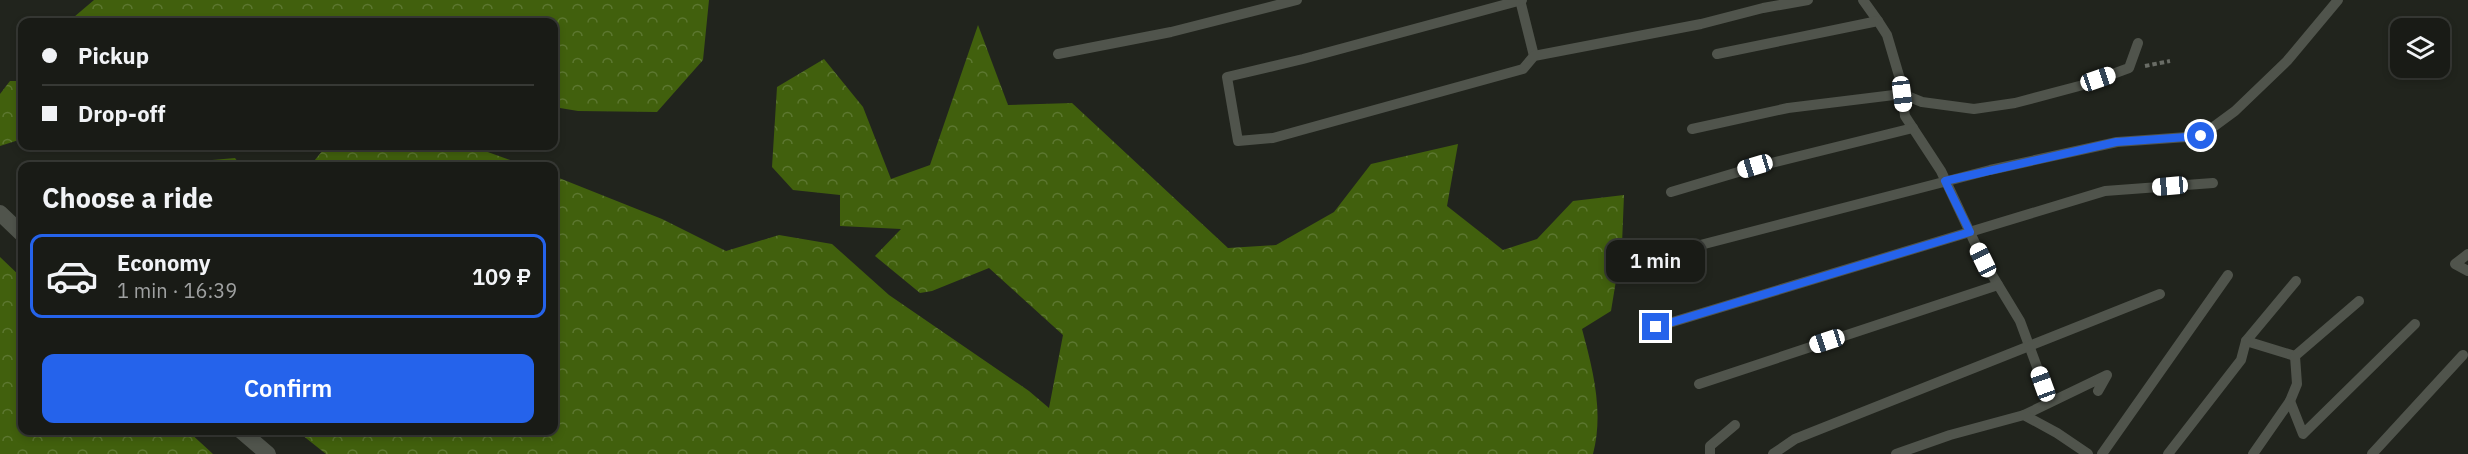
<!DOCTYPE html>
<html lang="en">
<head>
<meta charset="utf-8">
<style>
  body { margin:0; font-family:"IBM Plex Sans",sans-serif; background:#262823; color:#f1f3f6; height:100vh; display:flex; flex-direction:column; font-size:22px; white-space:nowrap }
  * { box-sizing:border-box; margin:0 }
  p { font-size:20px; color:#9fa1a1 }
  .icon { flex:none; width:33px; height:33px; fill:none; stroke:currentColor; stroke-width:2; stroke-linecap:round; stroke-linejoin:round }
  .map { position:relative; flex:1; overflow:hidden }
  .sheet { position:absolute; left:18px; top:162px; width:540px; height:273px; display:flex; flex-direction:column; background:#191b16; border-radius:12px; box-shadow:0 3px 9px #0003,0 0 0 2px #373935 }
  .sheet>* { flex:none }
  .hud { position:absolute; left:18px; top:18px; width:540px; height:132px; border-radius:12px; box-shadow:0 3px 9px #0003,0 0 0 2px #373935; display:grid; align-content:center; height:132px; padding:0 24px; background:#191b16 }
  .buttons { position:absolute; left:2390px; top:18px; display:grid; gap:12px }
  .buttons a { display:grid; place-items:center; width:60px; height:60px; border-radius:12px; background:#191b16; box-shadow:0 3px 9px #0003,0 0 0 2px #373935; font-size:30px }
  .end { position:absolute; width:27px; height:27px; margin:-14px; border:8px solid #2563eb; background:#fff; box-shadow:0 0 0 3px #fff }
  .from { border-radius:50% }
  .bubble { position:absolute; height:42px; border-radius:12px; background:#191b16; box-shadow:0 3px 9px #0003,0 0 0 2px #373935; font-size:20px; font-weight:600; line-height:42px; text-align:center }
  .car { position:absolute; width:18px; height:36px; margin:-18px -9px; border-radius:8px; box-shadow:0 0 4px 2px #0007; background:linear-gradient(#fff 24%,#345 0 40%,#fff 0 76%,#345 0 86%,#fff 0) }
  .hud b { display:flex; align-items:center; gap:21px; height:57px; font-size:22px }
  .hud b+b { border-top:2px solid #373935 }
  .hud i { width:15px; height:15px; background:#f1f3f6 }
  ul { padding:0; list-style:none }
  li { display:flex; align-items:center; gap:18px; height:84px; margin:0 12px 9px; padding:0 12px; border:3px solid transparent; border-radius:12px }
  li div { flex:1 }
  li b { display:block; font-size:22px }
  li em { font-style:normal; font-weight:600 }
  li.current { border-color:#2563eb }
  li>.icon { width:54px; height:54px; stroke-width:1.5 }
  h2 { padding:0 24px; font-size:27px; line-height:72px }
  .action { display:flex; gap:12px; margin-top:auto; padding:12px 24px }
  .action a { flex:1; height:69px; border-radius:12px; background:#2563eb; color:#fff; font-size:24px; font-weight:600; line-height:69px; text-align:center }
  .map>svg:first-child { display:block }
  .forest { fill:url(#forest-crowns) }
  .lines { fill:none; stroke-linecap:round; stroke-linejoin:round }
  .path { stroke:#696c65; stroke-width:4; stroke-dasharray:4.5 3; stroke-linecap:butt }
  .service { stroke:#50544c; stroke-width:10 }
  .secondary { stroke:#50544c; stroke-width:16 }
  .route { stroke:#2563eb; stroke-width:8 }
</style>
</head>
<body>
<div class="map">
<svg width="2468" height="454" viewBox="0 0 2468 454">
  <defs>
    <pattern id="forest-crowns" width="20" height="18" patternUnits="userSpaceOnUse" patternTransform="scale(1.5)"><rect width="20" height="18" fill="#41600d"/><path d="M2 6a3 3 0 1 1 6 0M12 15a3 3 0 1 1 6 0" fill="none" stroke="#5c7730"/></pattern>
  </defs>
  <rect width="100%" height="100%" fill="#21241d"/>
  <g class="forest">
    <path d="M94,0H709L703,60L657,112L578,111L554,107V22H28L74,17Z"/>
    <path d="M978,25L1008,105L1072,103L1228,248L1276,245L1334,212L1371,164L1458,144L1447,206L1503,250L1537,239L1573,201L1624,195L1622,244L1611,311L1582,329C1593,370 1604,412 1593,454H326L297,431L554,430V176L662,219L726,251L779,235L832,244L889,295L1029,391L1049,408L1063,335L989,268L932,291L920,293L875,256L901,229L840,226V195L793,190L772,167L777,87L824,59L863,107L891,179L930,165Z"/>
    <path d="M10,81H22V139L0,146V94Z"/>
    <path d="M331,146H471L527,166H310L323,150Z"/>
    <path d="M235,158L241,166H144Z"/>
    <path d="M0,257L22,278V430L188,431L213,454H0Z"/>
  </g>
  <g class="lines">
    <path class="path" d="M2145,66L2170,61"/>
    <g class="service">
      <path d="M1520,0L1534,56"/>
      <path d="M1522,0L1303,59L1227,77L1238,141L1273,138L1523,69L1534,56L1701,24L1763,8L1808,0"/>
      <path d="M1863,0L1878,21"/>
      <path d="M1058,54L1171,32L1297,0"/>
      <path d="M1717,54L1878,21L1887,35L1900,79L1905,116L1941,171L1983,260L2020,321L2050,402"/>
      <path d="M1692,129L1788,108L1902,94L1922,102L1974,109L2015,103L2083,85L2129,68L2138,43"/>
      <path d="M1671,192L1755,167L1913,128"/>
      <path d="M2468,254L2455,264L2468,271"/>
      <path d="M1654,257L1990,170L2117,142L2201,136L2235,111L2287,61L2338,0"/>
      <path d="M1656,327L2105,191L2213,183"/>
      <path d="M2295,356L2246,341L2296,281"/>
      <path d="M1699,384L1998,285"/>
      <path d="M2290,401L2297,384L2295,356L2359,301"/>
      <path d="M2024,415L2107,375L2098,391"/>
      <path d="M1710,454V446L1735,425"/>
      <path d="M1773,454L1795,439L2160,294"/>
      <path d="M1896,454L1950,435L2024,415L2057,433L2088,454"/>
      <path d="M2102,454L2228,275"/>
      <path d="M2168,454L2241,360L2246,341"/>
      <path d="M2253,454L2290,401L2303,434L2415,324"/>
      <path d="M2372,454L2463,355"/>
    </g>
    <g class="secondary">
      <path d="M0,213L22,234"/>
      <path d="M240,430L268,454"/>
    </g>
  </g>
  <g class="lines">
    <path class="route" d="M1656,327L1970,232L1945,181L2116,142L2201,136"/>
  </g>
</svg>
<div class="buttons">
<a><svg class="icon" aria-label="layers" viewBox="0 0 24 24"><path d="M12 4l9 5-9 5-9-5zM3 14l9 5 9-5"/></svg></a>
</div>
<i class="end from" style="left:2201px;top:136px"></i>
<i class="end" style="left:1656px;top:327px"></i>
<div class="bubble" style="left:1606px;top:240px;width:99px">1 min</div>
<i class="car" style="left:2098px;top:79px;rotate:71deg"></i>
<i class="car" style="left:1902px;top:94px;rotate:173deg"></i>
<i class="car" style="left:1755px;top:166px;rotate:253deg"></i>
<i class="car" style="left:2170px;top:186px;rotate:265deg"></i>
<i class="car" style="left:1983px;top:260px;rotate:334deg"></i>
<i class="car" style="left:1827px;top:341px;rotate:252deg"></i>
<i class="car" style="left:2043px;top:384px;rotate:340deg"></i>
<div class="hud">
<b><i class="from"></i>Pickup</b>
<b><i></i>Drop-off</b>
</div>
<section class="sheet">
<h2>Choose a ride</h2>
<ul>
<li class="current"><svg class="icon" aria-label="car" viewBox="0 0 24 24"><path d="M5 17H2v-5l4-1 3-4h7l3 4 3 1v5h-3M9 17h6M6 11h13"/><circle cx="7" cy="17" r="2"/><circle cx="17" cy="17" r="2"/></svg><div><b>Economy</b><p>1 min · 16:39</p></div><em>109 ₽</em></li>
</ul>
<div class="action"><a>Confirm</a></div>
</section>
</div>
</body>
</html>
